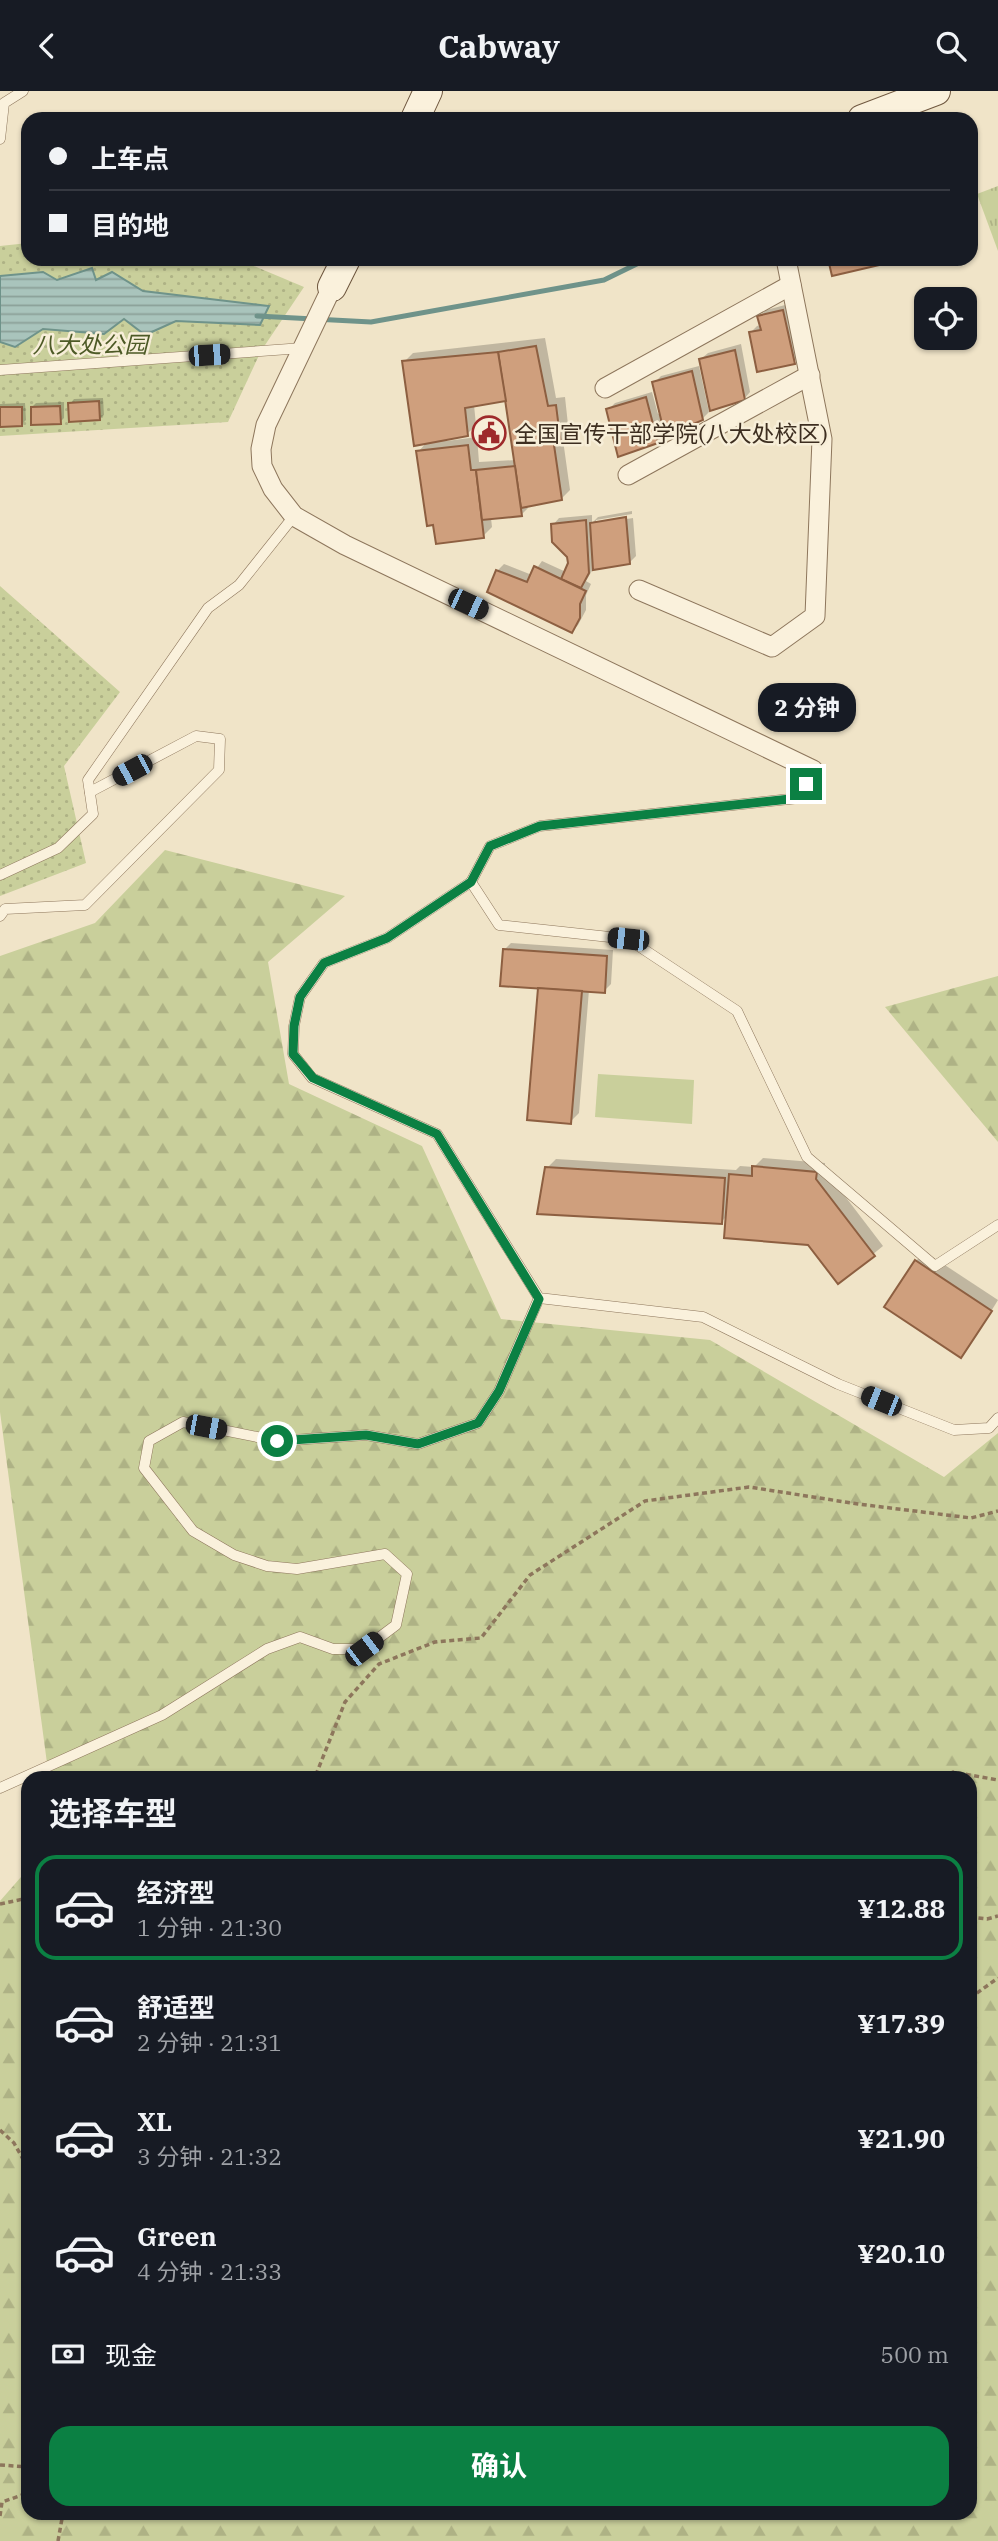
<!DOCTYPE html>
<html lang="zh">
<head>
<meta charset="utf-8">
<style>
  body { margin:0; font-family:"IBM Plex Serif","Noto Sans SC",serif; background:#242831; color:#f1f3f6; height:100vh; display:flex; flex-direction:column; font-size:26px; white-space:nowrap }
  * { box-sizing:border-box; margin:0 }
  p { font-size:23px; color:#9ea1a6 }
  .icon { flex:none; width:38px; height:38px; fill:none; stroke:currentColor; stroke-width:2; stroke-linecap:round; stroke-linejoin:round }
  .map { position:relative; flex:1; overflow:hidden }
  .side { position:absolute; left:21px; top:1680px; width:956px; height:749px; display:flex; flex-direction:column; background:#171b24; border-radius:21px; box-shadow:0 2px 5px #0004 }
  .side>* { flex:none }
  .guide { position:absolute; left:21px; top:21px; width:957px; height:154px; border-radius:21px; box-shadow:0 2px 5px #0004; display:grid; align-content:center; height:154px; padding:0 28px; background:#171b24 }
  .buttons { position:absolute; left:914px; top:196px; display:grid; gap:14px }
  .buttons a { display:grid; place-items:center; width:63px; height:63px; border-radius:14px; background:#171b24; box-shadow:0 2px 5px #0004; font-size:35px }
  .end { position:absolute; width:32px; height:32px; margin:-16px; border:9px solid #0b8043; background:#fff; box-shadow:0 0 0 4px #fff }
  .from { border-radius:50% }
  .bubble { position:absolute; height:49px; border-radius:21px; background:#171b24; box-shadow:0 2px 5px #0004; font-size:23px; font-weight:700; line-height:49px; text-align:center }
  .car { position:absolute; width:21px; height:42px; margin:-21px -10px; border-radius:9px; box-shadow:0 0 5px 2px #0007; background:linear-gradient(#222 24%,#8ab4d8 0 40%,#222 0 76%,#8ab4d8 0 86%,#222 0) }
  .guide b { display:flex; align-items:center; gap:24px; height:66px; font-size:26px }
  .guide b+b { border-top:2px solid #363941 }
  .guide i { width:18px; height:18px; background:#f1f3f6 }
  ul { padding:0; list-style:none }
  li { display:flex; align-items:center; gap:21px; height:105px; margin:0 14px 10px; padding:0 14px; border:4px solid transparent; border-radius:21px }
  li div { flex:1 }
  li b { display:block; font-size:26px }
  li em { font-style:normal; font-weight:700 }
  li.on { border-color:#0b8043 }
  li>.icon { width:63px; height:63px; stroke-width:1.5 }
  h2 { padding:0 28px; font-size:32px; line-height:84px }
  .pay { display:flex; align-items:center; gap:18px; height:77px; padding:0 28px; font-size:26px }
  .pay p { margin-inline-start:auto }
  .cta { display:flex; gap:14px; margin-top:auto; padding:14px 28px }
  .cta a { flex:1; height:80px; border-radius:21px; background:#0b8043; color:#fff; font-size:28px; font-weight:700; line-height:80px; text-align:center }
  header { display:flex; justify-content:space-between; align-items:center; height:91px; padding:0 28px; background:#171b24; font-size:32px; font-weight:700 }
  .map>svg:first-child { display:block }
  .grass { fill:url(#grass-tufts) }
  .forest { fill:url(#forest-firs) }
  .park { fill:url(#park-dots) }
  .pitch { fill:#c9cf9b }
  .water { fill:url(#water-rules); stroke:#6f938a; stroke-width:2 }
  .shadow { fill:#0003; fill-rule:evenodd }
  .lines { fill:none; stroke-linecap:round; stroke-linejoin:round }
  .stream { stroke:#6f938a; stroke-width:5 }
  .building { fill:#cf9f7d; stroke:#8d5f41; stroke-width:2 }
  .lane-casing { stroke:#8d765c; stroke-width:11 }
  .street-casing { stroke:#8d765c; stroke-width:21 }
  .secondary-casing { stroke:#6f573f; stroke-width:30 }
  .path { stroke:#8d765c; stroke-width:3.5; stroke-dasharray:5 3.5; stroke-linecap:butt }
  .lane { stroke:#faf1dc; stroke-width:10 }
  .street { stroke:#faf1dc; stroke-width:19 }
  .secondary { stroke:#faf1dc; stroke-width:28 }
  .route { stroke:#0b8043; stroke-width:9 }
  .labels { text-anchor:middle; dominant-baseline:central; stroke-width:5; stroke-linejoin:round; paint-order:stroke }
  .park-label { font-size:23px; font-style:italic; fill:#4d5a26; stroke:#f7eed8 }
  .poi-label { font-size:23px; fill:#3d2e20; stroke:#f7eed8; text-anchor:start }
</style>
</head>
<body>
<header><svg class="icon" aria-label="back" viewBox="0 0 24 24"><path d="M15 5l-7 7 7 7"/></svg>Cabway<svg class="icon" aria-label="search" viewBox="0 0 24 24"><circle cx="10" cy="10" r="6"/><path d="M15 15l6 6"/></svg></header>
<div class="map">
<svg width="998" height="2450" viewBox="0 0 998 2450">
  <defs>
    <pattern id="grass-tufts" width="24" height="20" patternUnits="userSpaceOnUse" patternTransform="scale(1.75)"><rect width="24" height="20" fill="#c9cf9b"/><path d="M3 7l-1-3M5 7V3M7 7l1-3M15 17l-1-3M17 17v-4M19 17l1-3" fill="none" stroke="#aeb285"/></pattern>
    <pattern id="forest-firs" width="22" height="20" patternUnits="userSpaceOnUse" patternTransform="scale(1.75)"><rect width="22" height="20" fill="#c9cf9b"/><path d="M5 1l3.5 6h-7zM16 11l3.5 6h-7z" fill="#aeb285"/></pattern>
    <pattern id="park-dots" width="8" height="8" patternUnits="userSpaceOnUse" patternTransform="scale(1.75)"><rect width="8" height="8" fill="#c9cf9b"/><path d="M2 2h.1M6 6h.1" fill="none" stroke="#aeb285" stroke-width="1.8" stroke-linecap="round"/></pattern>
    <pattern id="water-rules" width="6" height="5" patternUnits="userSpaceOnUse" patternTransform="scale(1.75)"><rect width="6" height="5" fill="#a9c4bc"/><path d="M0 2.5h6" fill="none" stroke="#8ba098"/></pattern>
  </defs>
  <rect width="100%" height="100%" fill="#f0e4c8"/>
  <path class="grass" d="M998,95V160L977,103Z"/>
  <g class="forest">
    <path d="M165,759L345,805L268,871L289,993L422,1055L501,1228L710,1249L944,1386L998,1342V2450H0V1810L28,1778V2422H970V1687H49L0,1321V865L95,832Z"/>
    <path d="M998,885V1051L885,916Z"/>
  </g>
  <g class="park">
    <path d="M28,152V168H237L304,196L261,260L228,331L0,345V155Z"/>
    <path d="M0,495L120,601L64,675L86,772L0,805Z"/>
  </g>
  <path class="pitch" d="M598,983L694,989L692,1033L595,1026Z"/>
  <path class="water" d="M92,177L96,189L112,181L143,200L269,215L260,234L176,230L145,244L124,228L104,243L43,238L15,256L0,251V185L43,181L57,189Z"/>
  <g class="shadow">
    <path d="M789,213L801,264L794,271L750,242L757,235L761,234L759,226L766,219Z"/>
    <path d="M545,247L556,307L565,306L569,343L563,349L570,399L561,408L527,414L528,417L521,424L491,427L492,436L483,445L418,361L428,350L404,271L413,262ZM507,308L516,369L479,371L477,346L447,350V347L467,343L476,334L474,314Z"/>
    <path d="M741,253L750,301L744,308L701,268L708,262Z"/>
    <path d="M699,275L709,321L702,328L665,344L657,351L608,319L615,312L652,301L658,323L661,322L654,292L661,285Z"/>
    <path d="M103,307L104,324L99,328L70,313L74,308Z"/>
    <path d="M64,311V327L60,331L32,316L36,312Z"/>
    <path d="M25,312L26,329L22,333L0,334V313Z"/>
    <path d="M632,420V423L596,429V433L633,427L636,465L629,472L593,478L586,490L591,493L586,504V519L578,534L572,540L497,480L504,473L532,484L542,470L566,481L570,473L569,465L553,434L559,427L592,424V432L598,426Z"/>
    <path d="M511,852L613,859L611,893L604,900L589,899L579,1022L570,1031L540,896L504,859Z"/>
    <path d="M763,1067L825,1072V1079L883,1155L839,1191L809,1152L727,1125L721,1131L547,1077L556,1068L736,1079L740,1075L754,1076Z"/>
    <path d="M925,1161L998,1209L969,1256L960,1264L916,1170Z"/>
  </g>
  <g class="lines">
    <path class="stream" d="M257,225L371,231L604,189L647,168"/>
  </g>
  <g class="building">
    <path d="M828,168H901V169L832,185Z"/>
    <path d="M783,219L795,273L757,281L749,241L761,239L757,225Z"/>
    <path d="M536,255L548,315L556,314L561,354H554L562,409L521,417L498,261Z"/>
    <path d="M735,259L745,309L710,320L699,268Z"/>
    <path d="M498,261L506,310L465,317L468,345L414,355L402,270Z"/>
    <path d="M692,280L703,329L665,345L652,291Z"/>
    <path d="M646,306L658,352L618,366L606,318Z"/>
    <path d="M99,310L100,329L69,331L68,312Z"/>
    <path d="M60,315L61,333L31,334V316Z"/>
    <path d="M0,316H22V335L0,336Z"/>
    <path d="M468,354L471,379H476L484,447L436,453L433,434L427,435L416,360Z"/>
    <path d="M515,375L522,425L482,429L476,379Z"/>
    <path d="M626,426L630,473L593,479L590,432Z"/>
    <path d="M586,429L589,482L581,497L561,488L568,472L567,466L552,451L551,433Z"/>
    <path d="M534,475L586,500L580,513V527L572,542L487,501L496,479L527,491Z"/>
    <path d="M503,858L607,865L605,902L500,895Z"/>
    <path d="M538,897L582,900L571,1033L527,1029Z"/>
    <path d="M752,1075L817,1081L816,1088L875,1165L838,1193L808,1154L724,1147L729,1083L752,1085Z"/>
    <path d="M545,1076L725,1087L722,1133L537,1123Z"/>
    <path d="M915,1169L992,1220L961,1267L884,1216Z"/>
  </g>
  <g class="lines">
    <defs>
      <g id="lane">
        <path d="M0,48L4,12L23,0"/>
        <path d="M0,279L303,257"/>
        <path d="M813,679L799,707L540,735L490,755L471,791L499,834L628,848L737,920L807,1066L935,1175L998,1134"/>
        <path d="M0,784L58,757L93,723L88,689L208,517L239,494L294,425"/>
        <path d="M471,791L387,847L324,872L300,906L294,935L293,963L312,987L437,1043L539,1207L703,1226L838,1293L954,1339L989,1337L998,1327"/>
        <path d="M0,825L5,818L85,814L219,679L220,648L196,645L90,701"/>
        <path d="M0,1697L162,1624L267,1558L300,1546L333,1558H364L396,1534L407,1483L385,1463L297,1478L267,1475L234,1464L193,1440L144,1377L149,1350L183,1331L277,1350L366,1344L418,1353L478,1332L499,1300L539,1207"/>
      </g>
      <g id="street">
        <path d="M332,196L266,334L261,358L262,375L273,398L294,425L345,454L813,679"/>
        <path d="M605,297L791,194"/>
        <path d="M628,384L810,284"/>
        <path d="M639,499L772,556L815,525L822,348L786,168"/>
      </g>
      <g id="secondary">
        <path d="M415,28L428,0"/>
        <path d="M862,28L936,0"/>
        <path d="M332,196L346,168"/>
      </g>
    </defs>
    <use href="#lane" class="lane-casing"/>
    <use href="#street" class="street-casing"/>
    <use href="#secondary" class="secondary-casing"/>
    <g class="path">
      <path d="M307,1687L317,1681L345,1611L379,1573L435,1551L481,1547L530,1484L645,1410L749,1396L858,1413L971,1427L998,1420"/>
      <path d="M942,1687L953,1681L998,1689"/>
      <path d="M0,1813L28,1807"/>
      <path d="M970,1826L987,1828L998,1825"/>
      <path d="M970,1907L998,1887"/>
      <path d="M0,2039L14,2052L28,2077"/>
      <path d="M0,2374L28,2376"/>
      <path d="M0,2425L2,2411L28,2402"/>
      <path d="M58,2450L63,2422"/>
    </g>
    <use href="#lane" class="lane"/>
    <use href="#street" class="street"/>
    <use href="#secondary" class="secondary"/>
  </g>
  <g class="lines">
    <path class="route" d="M277,1350L366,1344L418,1353L478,1332L499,1300L539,1208L437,1043L313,987L293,963L294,935L300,906L324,872L387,847L471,791L490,755L540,735L799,707L806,693"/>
  </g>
  <defs>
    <symbol id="civic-ring" viewBox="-11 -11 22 22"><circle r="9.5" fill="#f7eed8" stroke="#9e2a2b" stroke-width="1.5"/><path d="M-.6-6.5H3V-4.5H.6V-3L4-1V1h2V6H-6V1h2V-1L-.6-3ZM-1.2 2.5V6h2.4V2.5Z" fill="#9e2a2b"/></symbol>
  </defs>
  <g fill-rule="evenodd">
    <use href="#civic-ring" x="470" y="323" width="38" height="38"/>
  </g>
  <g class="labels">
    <g class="park-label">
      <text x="90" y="253">八大处公园</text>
    </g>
    <g class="poi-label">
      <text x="514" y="342">全国宣传干部学院(八大处校区)</text>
    </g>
  </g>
</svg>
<div class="buttons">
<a><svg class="icon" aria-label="locate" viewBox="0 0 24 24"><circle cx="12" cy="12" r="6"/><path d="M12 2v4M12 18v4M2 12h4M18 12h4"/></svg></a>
</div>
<i class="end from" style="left:277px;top:1350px"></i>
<i class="end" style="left:806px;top:693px"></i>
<div class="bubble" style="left:758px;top:592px;width:98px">2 分钟</div>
<i class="car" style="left:209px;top:264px;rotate:86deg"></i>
<i class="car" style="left:468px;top:513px;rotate:115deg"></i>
<i class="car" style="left:132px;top:679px;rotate:242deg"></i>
<i class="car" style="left:628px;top:848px;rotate:276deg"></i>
<i class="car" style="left:881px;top:1310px;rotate:292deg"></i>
<i class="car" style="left:206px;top:1336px;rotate:101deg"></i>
<i class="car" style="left:364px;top:1558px;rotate:53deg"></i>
<div class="guide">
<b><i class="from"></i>上车点</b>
<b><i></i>目的地</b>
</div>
<section class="side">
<h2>选择车型</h2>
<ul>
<li class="on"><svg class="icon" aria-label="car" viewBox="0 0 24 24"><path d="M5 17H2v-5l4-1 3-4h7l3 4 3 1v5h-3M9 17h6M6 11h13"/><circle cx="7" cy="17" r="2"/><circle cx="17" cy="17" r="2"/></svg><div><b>经济型</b><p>1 分钟 · 21:30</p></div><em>¥12.88</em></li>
<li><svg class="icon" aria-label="car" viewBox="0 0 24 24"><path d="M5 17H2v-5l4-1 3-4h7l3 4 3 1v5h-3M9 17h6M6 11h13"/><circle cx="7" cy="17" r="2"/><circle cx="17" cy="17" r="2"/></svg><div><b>舒适型</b><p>2 分钟 · 21:31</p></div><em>¥17.39</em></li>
<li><svg class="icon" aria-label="car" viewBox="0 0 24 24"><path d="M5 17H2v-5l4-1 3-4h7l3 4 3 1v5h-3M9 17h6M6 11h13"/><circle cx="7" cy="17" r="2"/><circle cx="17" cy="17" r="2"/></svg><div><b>XL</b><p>3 分钟 · 21:32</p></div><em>¥21.90</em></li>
<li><svg class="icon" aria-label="car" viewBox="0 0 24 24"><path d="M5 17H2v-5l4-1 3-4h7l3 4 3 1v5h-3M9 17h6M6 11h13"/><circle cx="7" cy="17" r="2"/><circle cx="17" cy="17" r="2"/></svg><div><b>Green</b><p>4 分钟 · 21:33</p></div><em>¥20.10</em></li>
</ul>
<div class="pay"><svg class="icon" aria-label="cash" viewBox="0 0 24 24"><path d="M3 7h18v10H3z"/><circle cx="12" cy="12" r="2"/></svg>现金<p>500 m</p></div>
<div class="cta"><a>确认</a></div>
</section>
</div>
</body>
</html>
